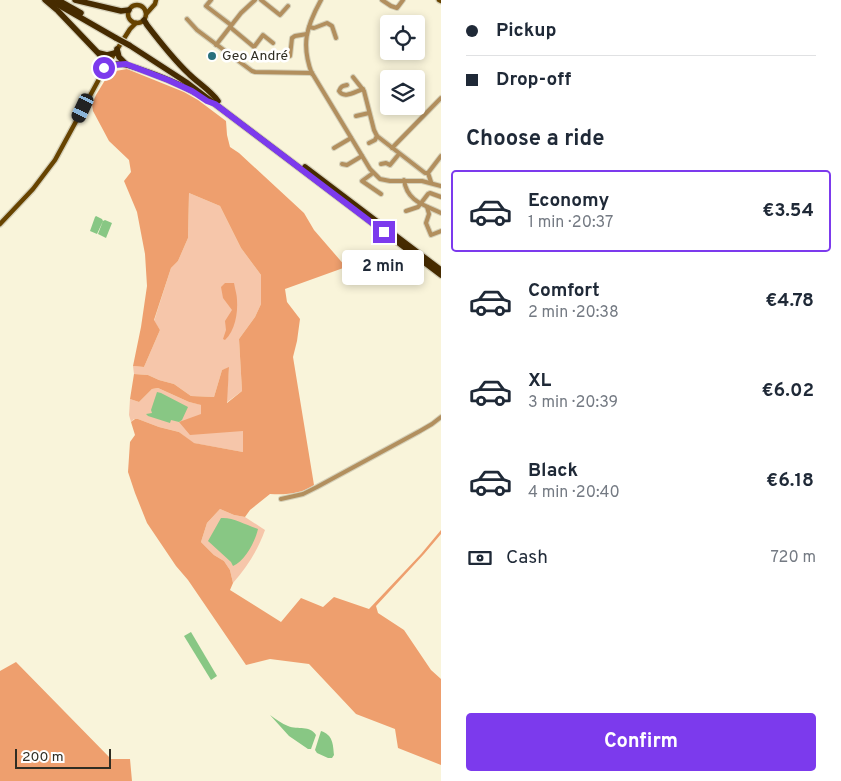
<!DOCTYPE html>
<html lang="en">
<head>
<meta charset="utf-8">
<style>
  body { margin:0; font-family:Overpass,sans-serif; background:#f6f6f7; color:#1f2937; height:100vh; display:flex; flex-direction:column; font-size:19px; white-space:nowrap }
  * { box-sizing:border-box; margin:0 }
  p { font-size:16px; color:#747a83 }
  .icon { flex:none; width:28px; height:28px; fill:none; stroke:currentColor; stroke-width:2; stroke-linecap:round; stroke-linejoin:round }
  .map { position:relative; flex:1; overflow:hidden }
  .sheet { display:flex; flex-direction:column; background:#fff; width:400px }
  .sheet>* { flex:none }
  .guide { display:grid; align-content:center; height:110px; padding:0 25px; background:#fff }
  .buttons { position:absolute; left:380px; top:15px; display:grid; gap:10px }
  .buttons a { display:grid; place-items:center; width:45px; height:45px; border-radius:5px; background:#fff; box-shadow:0 2px 8px #0003; font-size:25px }
  .scale { position:absolute; left:15px; bottom:12px; width:96px; box-sizing:border-box; padding-left:5px; border:2px solid #2f2d23; border-top:0; font-size:14px; line-height:18px; white-space:nowrap; color:#2f2d23; -webkit-text-stroke:4px #fff; paint-order:stroke }
  .end { position:absolute; width:22px; height:22px; margin:-11px; border:6px solid #7c3aed; background:#fff; box-shadow:0 0 0 2px #fff }
  .from { border-radius:50% }
  .bubble { position:absolute; height:35px; border-radius:5px; background:#fff; box-shadow:0 2px 8px #0003; font-size:16px; font-weight:700; line-height:35px; text-align:center }
  .car { position:absolute; width:15px; height:30px; margin:-15px -8px; border-radius:6px; box-shadow:0 0 4px 1px #0007; background:linear-gradient(#222 24%,#8ab4d8 0 40%,#222 0 76%,#8ab4d8 0 86%,#222 0) }
  .guide b { display:flex; align-items:center; gap:18px; height:48px; font-size:19px }
  .guide b+b { border-top:1px solid #e0e1e3 }
  .guide i { width:12px; height:12px; background:#1f2937 }
  ul { padding:0; list-style:none }
  li { display:flex; align-items:center; gap:15px; height:82px; margin:0 10px 8px; padding:0 15px; border:2px solid transparent; border-radius:5px }
  li div { flex:1 }
  li b { display:block; font-size:19px }
  li em { font-style:normal; font-weight:700 }
  li.selected { border-color:#7c3aed }
  li>.icon { width:45px; height:45px; stroke-width:1.5 }
  h2 { padding:0 25px; font-size:22px; line-height:60px }
  .pay { display:flex; align-items:center; gap:12px; height:55px; padding:0 25px; font-size:19px }
  .pay p { margin-inline-start:auto }
  .button { display:flex; gap:10px; margin-top:auto; padding:10px 25px }
  .button a { flex:1; height:58px; border-radius:5px; background:#7c3aed; color:#fff; font-size:20px; font-weight:700; line-height:58px; text-align:center }
  main { display:flex; flex:1; min-height:0 }
  .map>svg:first-child { display:block }
  .green { fill:#f6c6aa }
  .forest { fill:#ee9f6e }
  .water { fill:#88c784 }
  .lines { fill:none; stroke-linecap:round; stroke-linejoin:round }
  .minor-casing { stroke:#d5d0b9; stroke-width:6 }
  .major-casing { stroke:#d5d0b9; stroke-width:7 }
  .highway-casing { stroke:#d5d0b9; stroke-width:8 }
  .minor { stroke:#b28f5e; stroke-width:4 }
  .major { stroke:#674300; stroke-width:4.5 }
  .highway { stroke:#462b00; stroke-width:5.5 }
  .highway-bridge-casing { stroke:#d5d0b9; stroke-width:8; stroke-linecap:butt }
  .highway-bridge { stroke:#462b00; stroke-width:5.5 }
  .route { stroke:#7c3aed; stroke-width:6 }
  .poi-dot { fill:#28707c; stroke:#fff; stroke-width:2 }
  .labels { text-anchor:middle; dominant-baseline:central; stroke-width:5; stroke-linejoin:round; paint-order:stroke }
  .poi-label { font-size:14px; fill:#2f2d23; stroke:#fff; text-anchor:start }
</style>
</head>
<body>
<main>
<div class="map">
<svg width="441" height="781" viewBox="0 0 441 781">
  <rect width="100%" height="100%" fill="#f9f4da"/>
  <g class="green">
    <path d="M189,193L220,206L241,248L261,275V304L255,317L239,339L242,391L226,403L229,368L222,370L214,397L191,396L174,384L159,380L148,375L134,374L133,366L144,367L160,330L154,321L171,268L178,261L188,238Z"/>
    <path d="M158,388L189,402L202,405L201,414L243,430V452L193,443L179,432L159,427L138,419H134L131,422L129,415L130,399L139,402L152,389Z"/>
    <path d="M220,509L234,515L245,517L265,530C258,550 247,567 233,583L230,570L224,561L214,555L201,542L207,523Z"/>
  </g>
  <g class="forest">
    <path d="M127,69L184,92L198,100L226,121L227,135L230,147L239,153L304,213L314,230L346,267L285,289L287,302L300,319L297,341L293,357L314,485C301,494 286,495 270,494L250,510L245,517L234,515L220,509L207,523L201,542L214,555L224,561L230,570L233,583L230,590L281,622L301,598L323,607L334,597L369,609L421,554L441,530V534L424,554L376,606L378,613L404,630L431,670L441,679V765L398,748L395,729L356,714L309,664L270,659L246,665L188,580L176,566L147,523L135,493L128,472L130,442L135,435L131,422L135,419H138L159,427L179,432L194,443L243,452V431L190,435L179,422L201,414V405L189,402L158,388L152,389L139,402L130,399L134,374L148,375L159,380L174,384L191,396L214,397L222,370L229,367L227,403L242,391L239,339L255,317L261,304V275L241,248L220,206L189,193L188,238L178,261L171,268L154,320L160,330L144,367L133,366L141,327L147,286L145,254L137,212L124,181L131,172L129,160L109,141L93,111L92,104L96,95L110,72Z"/>
    <path d="M225,283H234C235,289 237,295 237,300C238,313 235,331 225,340L223,339L226,330L225,321L232,310L223,298L221,287Z"/>
    <path d="M16,662L111,759H130L132,781H0V671Z"/>
  </g>
  <g class="water">
    <path d="M96,216L102,219L103,221L105,220L112,223L106,238L98,234L103,221L97,234L90,231L95,217Z"/>
    <path d="M157,392L161,393L188,407L182,420L179,422L171,420L170,423L148,416L146,414L152,413L151,410Z"/>
    <path d="M221,518C233,517 246,525 258,529C255,542 245,561 233,566L231,562L208,541Z"/>
    <path d="M191,632L217,676L211,680L184,636Z"/>
    <path d="M270,715C276,719 282,724 288,726C298,730 310,725 316,735L311,749H308L289,736Z"/>
    <path d="M321,731C333,735 333,744 334,755L332,758H328L317,753L315,750Z"/>
  </g>
  <g class="lines">
    <defs>
      <g id="minor">
        <path d="M211,0L206,6L231,25"/>
        <path d="M261,0L280,15L288,6"/>
        <path d="M382,0L391,6L397,8L403,0"/>
        <path d="M187,19L197,30L252,71L255,72L312,73"/>
        <path d="M230,27L254,47L263,35L273,43"/>
        <path d="M309,27L314,28L327,23L332,26L336,38"/>
        <path d="M216,45L241,13L255,0"/>
        <path d="M290,56L292,38L295,36L307,34"/>
        <path d="M312,73L370,169L380,179L390,181H422L441,186"/>
        <path d="M312,74C301,45 306,27 321,0"/>
        <path d="M353,77L364,91L374,130L377,136L425,173H428"/>
        <path d="M347,85C343,86 341,86 339,91C344,99 354,92 363,89"/>
        <path d="M356,116L369,113"/>
        <path d="M369,143L375,140L377,136"/>
        <path d="M334,148L351,138"/>
        <path d="M392,148L441,98"/>
        <path d="M342,164L347,165L362,156"/>
        <path d="M381,164L386,163L390,165L399,154"/>
        <path d="M373,173L362,181L381,194"/>
        <path d="M404,180C407,202 425,205 441,213"/>
        <path d="M431,182L428,173L441,156"/>
        <path d="M427,207L429,214L426,223L431,235L441,231"/>
        <path d="M406,211L418,207L428,194L430,193L441,197"/>
        <path d="M281,499L303,494L317,487L420,431L432,424L441,417"/>
      </g>
      <g id="major">
        <path d="M439,0L441,1"/>
        <circle cx="137" cy="14" r="9"/>
        <path d="M147,13L155,4L156,0"/>
        <path d="M0,224L33,189L55,160L104,70L130,29L136,23"/>
      </g>
      <g id="highway">
        <path d="M45,0L58,11L100,55L103,61L104,70"/>
        <path d="M50,0L116,38"/>
        <path d="M58,0L81,13"/>
        <path d="M75,0L121,11L129,10"/>
        <path d="M144,20L147,25C160,42 173,59 189,74C198,83 210,90 218,101"/>
        <path d="M129,45L186,82L441,275"/>
        <path d="M117,49L119,57L126,64"/>
        <path d="M99,53L107,55L115,53"/>
        <path d="M101,76C107,73 110,66 117,64C128,62 182,85 194,92"/>
        <path d="M305,167L441,270"/>
      </g>
    </defs>
    <use href="#minor" class="minor-casing"/>
    <use href="#major" class="major-casing"/>
    <use href="#highway" class="highway-casing"/>
    <use href="#minor" class="minor"/>
    <use href="#major" class="major"/>
    <use href="#highway" class="highway"/>
    <defs>
      <path id="highway-bridge" d="M116,38L129,45"/>
    </defs>
    <use href="#highway-bridge" class="highway-bridge-casing"/>
    <use href="#highway-bridge" class="highway-bridge"/>
  </g>
  <g class="lines">
    <path class="route" d="M104,68V70L101,76L105,74L114,65L126,64L168,80L192,91L207,101L215,104L384,232"/>
  </g>
  <circle class="poi-dot" cx="212" cy="56" r="5"/>
  <g class="labels">
    <g class="poi-label">
      <text x="222" y="56">Geo André</text>
    </g>
  </g>
</svg>
<div class="buttons">
<a><svg class="icon" aria-label="locate" viewBox="0 0 24 24"><circle cx="12" cy="12" r="6"/><path d="M12 2v4M12 18v4M2 12h4M18 12h4"/></svg></a>
<a><svg class="icon" aria-label="layers" viewBox="0 0 24 24"><path d="M12 4l9 5-9 5-9-5zM3 14l9 5 9-5"/></svg></a>
</div>
<div class="scale">200 m</div>
<i class="end from" style="left:104px;top:68px"></i>
<i class="end" style="left:384px;top:232px"></i>
<div class="bubble" style="left:342px;top:250px;width:82px">2 min</div>
<i class="car" style="left:83px;top:108px;rotate:205deg"></i>
</div>
<section class="sheet">
<div class="guide">
<b><i class="from"></i>Pickup</b>
<b><i></i>Drop-off</b>
</div>
<h2>Choose a ride</h2>
<ul>
<li class="selected"><svg class="icon" aria-label="car" viewBox="0 0 24 24"><path d="M5 17H2v-5l4-1 3-4h7l3 4 3 1v5h-3M9 17h6M6 11h13"/><circle cx="7" cy="17" r="2"/><circle cx="17" cy="17" r="2"/></svg><div><b>Economy</b><p>1 min · 20:37</p></div><em>€3.54</em></li>
<li><svg class="icon" aria-label="car" viewBox="0 0 24 24"><path d="M5 17H2v-5l4-1 3-4h7l3 4 3 1v5h-3M9 17h6M6 11h13"/><circle cx="7" cy="17" r="2"/><circle cx="17" cy="17" r="2"/></svg><div><b>Comfort</b><p>2 min · 20:38</p></div><em>€4.78</em></li>
<li><svg class="icon" aria-label="car" viewBox="0 0 24 24"><path d="M5 17H2v-5l4-1 3-4h7l3 4 3 1v5h-3M9 17h6M6 11h13"/><circle cx="7" cy="17" r="2"/><circle cx="17" cy="17" r="2"/></svg><div><b>XL</b><p>3 min · 20:39</p></div><em>€6.02</em></li>
<li><svg class="icon" aria-label="car" viewBox="0 0 24 24"><path d="M5 17H2v-5l4-1 3-4h7l3 4 3 1v5h-3M9 17h6M6 11h13"/><circle cx="7" cy="17" r="2"/><circle cx="17" cy="17" r="2"/></svg><div><b>Black</b><p>4 min · 20:40</p></div><em>€6.18</em></li>
</ul>
<div class="pay"><svg class="icon" aria-label="cash" viewBox="0 0 24 24"><path d="M3 7h18v10H3z"/><circle cx="12" cy="12" r="2"/></svg>Cash<p>720 m</p></div>
<div class="button"><a>Confirm</a></div>
</section>
</main>
</body>
</html>
